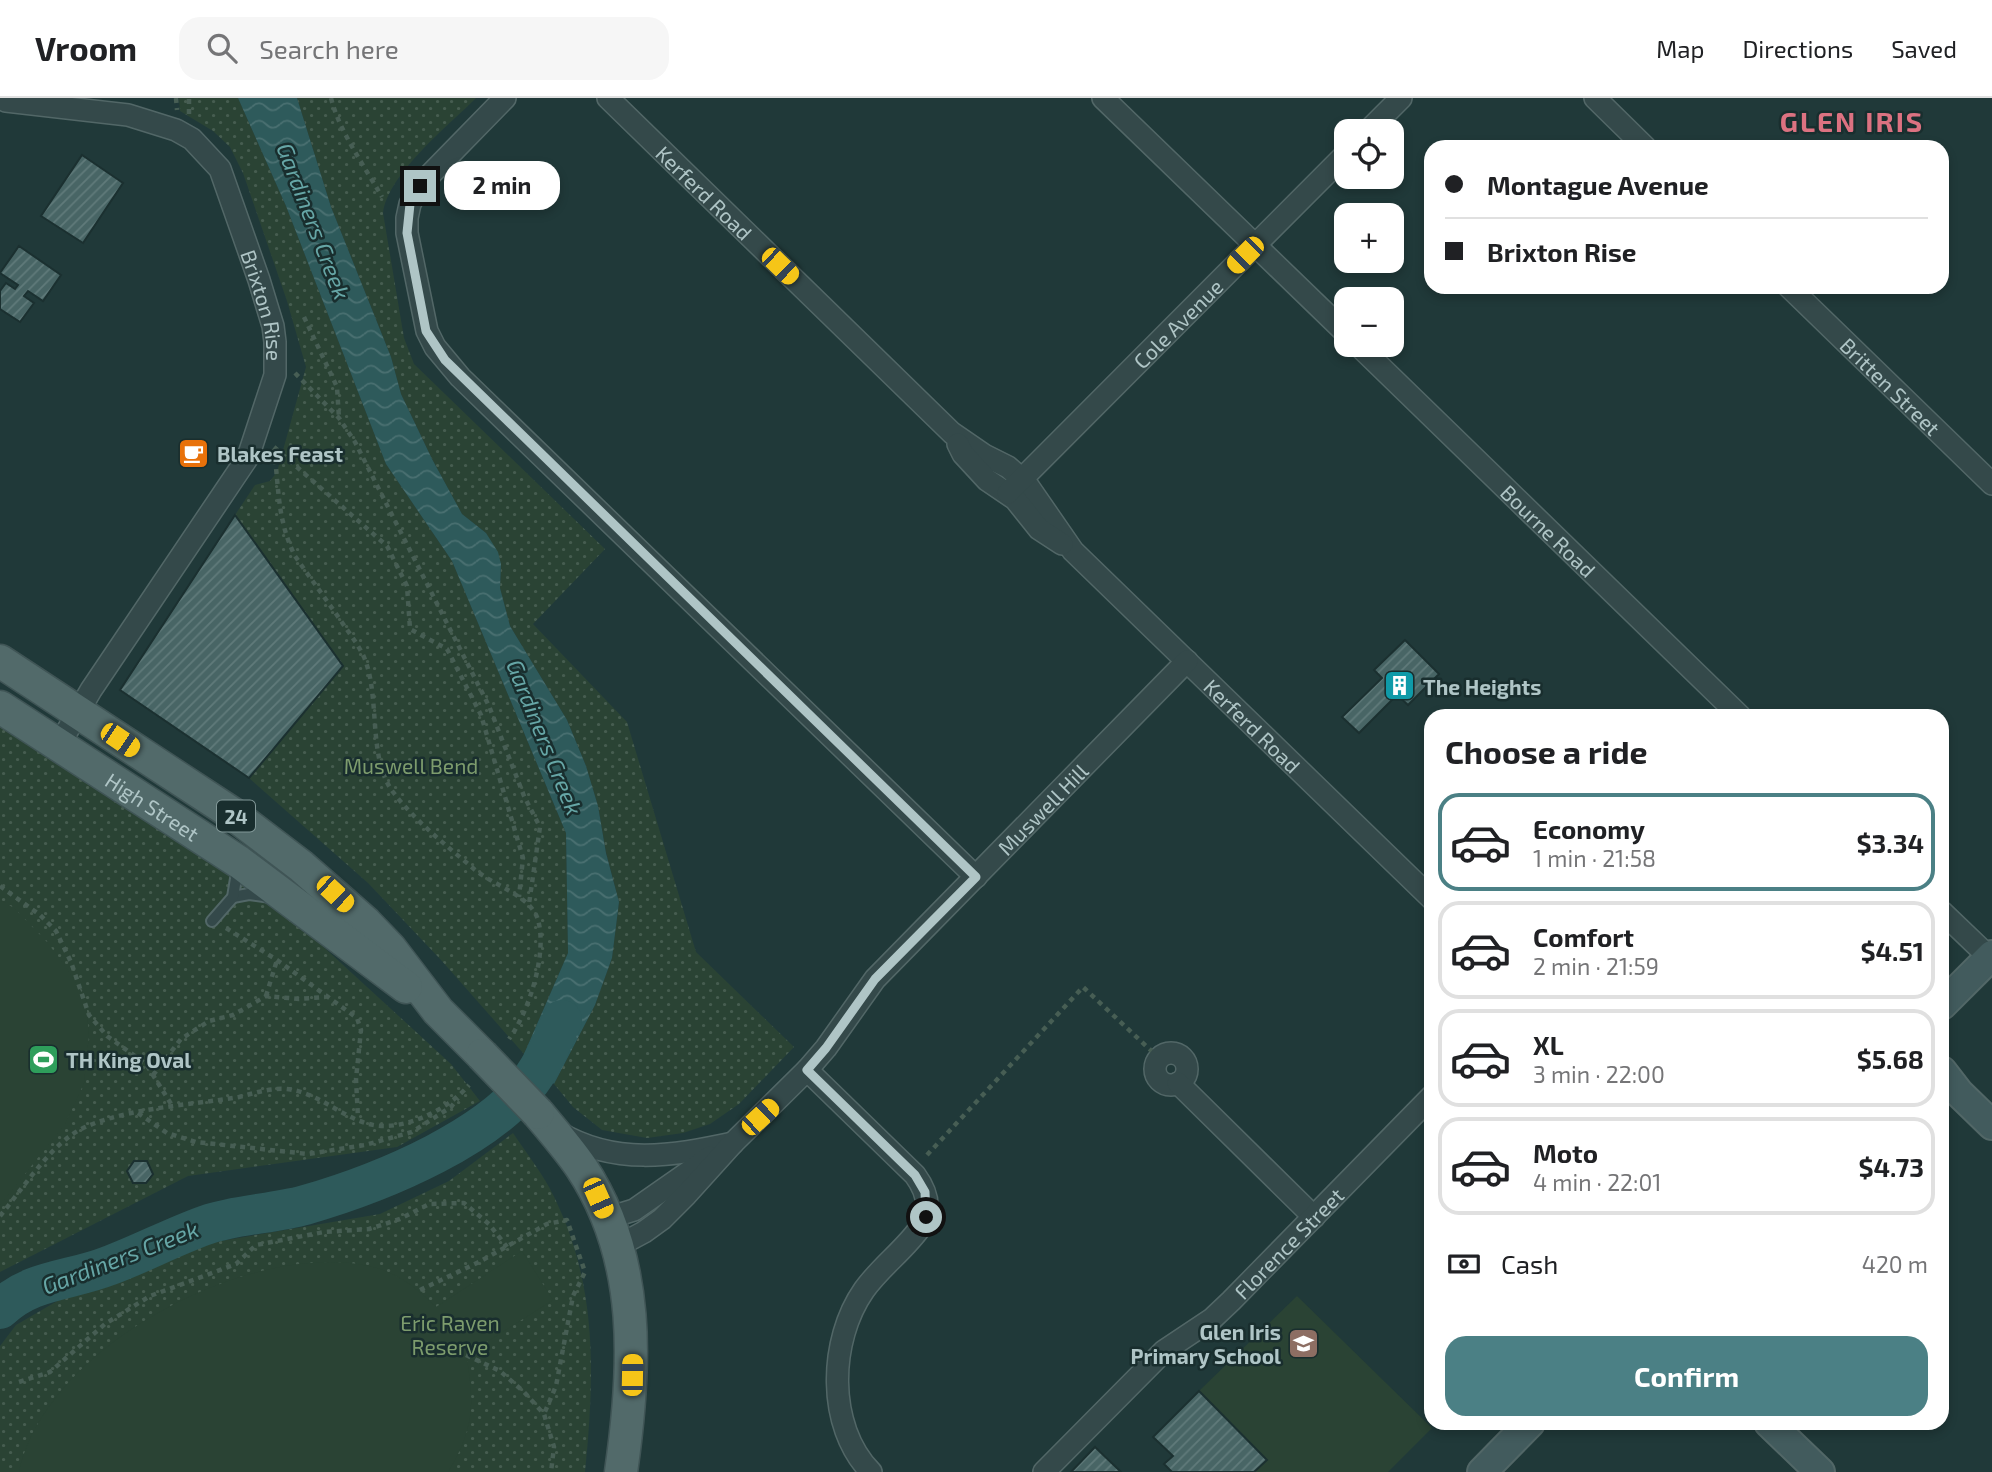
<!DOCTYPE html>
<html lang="en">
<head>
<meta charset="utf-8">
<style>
  body { margin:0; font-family:"Exo 2",sans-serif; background:#f6f6f6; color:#202124; height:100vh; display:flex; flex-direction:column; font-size:26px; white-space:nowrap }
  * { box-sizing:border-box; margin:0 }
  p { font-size:23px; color:#757577 }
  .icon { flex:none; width:38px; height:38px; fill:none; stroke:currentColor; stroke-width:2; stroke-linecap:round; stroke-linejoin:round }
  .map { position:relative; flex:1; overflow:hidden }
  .panel { position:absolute; left:1424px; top:611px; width:525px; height:721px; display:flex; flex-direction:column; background:#fff; border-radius:21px; box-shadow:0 4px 10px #0003 }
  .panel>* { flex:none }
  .hud { position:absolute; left:1424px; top:42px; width:525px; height:154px; border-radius:21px; box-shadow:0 4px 10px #0003; display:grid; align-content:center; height:154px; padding:0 21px; background:#fff }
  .tools { position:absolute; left:1334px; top:21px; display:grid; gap:14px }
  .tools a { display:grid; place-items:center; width:70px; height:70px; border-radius:14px; background:#fff; box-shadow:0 4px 10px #0003; font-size:35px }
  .end { position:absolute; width:32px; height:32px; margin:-16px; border:9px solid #afc5c6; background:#111; box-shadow:0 0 0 4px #111 }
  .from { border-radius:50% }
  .bubble { position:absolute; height:49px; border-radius:21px; background:#fff; box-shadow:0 4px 10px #0003; font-size:23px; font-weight:700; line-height:49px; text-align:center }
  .car { position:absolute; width:21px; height:42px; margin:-21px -10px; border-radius:9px; box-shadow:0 0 5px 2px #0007; background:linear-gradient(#f5c518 24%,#345 0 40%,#f5c518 0 76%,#345 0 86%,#f5c518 0) }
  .hud b { display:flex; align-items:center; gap:24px; height:66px; font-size:26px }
  .hud b+b { border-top:2px solid #e0e0e0 }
  .hud i { width:18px; height:18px; background:#202124 }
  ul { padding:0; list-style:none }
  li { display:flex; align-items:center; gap:21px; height:98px; margin:0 14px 10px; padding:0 7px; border:4px solid #e0e0e0; border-radius:21px }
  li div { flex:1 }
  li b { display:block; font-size:26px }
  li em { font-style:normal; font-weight:700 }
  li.on { border-color:#4b8085 }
  li>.icon { width:63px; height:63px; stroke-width:1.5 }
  h2 { padding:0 21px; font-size:32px; line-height:84px }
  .pay { display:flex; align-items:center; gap:18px; height:77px; padding:0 21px; font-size:26px }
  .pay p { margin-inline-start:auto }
  .action { display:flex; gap:14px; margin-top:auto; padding:14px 21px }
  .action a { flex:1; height:80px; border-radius:21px; background:#4b8085; color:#fff; font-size:28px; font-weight:700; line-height:80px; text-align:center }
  header { display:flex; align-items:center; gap:42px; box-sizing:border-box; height:98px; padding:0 35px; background:#fff; border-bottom:2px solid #e0e0e0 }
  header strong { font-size:33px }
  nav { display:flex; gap:38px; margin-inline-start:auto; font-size:24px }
  .search { width:490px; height:63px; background:#f6f6f6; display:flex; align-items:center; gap:18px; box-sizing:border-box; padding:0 24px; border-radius:21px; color:#757577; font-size:26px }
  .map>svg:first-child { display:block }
  .grass { fill:url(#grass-dots) }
  .pitch { fill:#2a4334 }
  .water { fill:url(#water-waves) }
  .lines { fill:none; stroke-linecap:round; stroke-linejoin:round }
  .river { stroke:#2e5a5b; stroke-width:40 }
  .building { fill:url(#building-hatch); stroke:#1b3030; stroke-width:2 }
  .lane-casing { stroke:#526767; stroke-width:14 }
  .street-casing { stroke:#526767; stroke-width:24 }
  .secondary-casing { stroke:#526767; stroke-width:32 }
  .primary-casing { stroke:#405556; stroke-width:35 }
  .path { stroke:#475e54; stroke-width:4.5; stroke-dasharray:5 5; stroke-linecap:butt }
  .lane { stroke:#34494a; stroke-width:10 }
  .street { stroke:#34494a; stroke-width:21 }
  .secondary { stroke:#425b5d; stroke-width:28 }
  .primary { stroke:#526a6a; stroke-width:32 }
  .primary-bridge-casing { stroke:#405556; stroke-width:35; stroke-linecap:butt }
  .primary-bridge { stroke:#526a6a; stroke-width:32 }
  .route { stroke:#afc5c6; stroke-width:9 }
  .labels { text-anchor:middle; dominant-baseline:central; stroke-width:5; stroke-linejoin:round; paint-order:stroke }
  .shield { fill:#192e2e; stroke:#829898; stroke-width:2 }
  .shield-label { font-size:19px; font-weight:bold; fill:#afc5c6 }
  .street-label { font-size:21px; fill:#afc5c6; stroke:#192e2e }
  .poi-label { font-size:21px; font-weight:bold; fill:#afc5c6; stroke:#192e2e; text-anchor:start }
  .park-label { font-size:21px; fill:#7d9c6d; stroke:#192e2e }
  .water-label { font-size:23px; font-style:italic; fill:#66a6a6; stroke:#192e2e }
  .district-label { font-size:28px; font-weight:bold; letter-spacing:2px; fill:#dc7281; stroke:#192e2e }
</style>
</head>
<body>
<header>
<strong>Vroom</strong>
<div class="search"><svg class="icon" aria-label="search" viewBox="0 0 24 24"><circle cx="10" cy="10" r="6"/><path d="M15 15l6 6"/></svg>Search here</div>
<nav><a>Map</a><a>Directions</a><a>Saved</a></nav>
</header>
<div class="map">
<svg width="1992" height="1374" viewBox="0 0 1992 1374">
  <defs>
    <pattern id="grass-dots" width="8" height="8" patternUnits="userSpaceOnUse" patternTransform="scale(1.75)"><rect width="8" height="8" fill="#2a4334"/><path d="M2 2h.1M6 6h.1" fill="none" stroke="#465d50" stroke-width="1.8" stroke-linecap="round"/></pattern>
    <pattern id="water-waves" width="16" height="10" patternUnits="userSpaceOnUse" patternTransform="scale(1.75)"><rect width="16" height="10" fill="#2e5a5b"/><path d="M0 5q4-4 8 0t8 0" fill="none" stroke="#4a7071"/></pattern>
    <pattern id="building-hatch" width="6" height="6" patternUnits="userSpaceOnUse" patternTransform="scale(1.75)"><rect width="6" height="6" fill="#486565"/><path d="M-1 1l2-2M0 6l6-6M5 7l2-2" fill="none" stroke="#607a7a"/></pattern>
  </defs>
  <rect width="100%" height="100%" fill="#203939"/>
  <g class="grass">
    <path d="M179,0H238L286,108L386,366L452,463L566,735L568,855L524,956L441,862L368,785L249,680L343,568L235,417L255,387L270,383L277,374L306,269L287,203L243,75L230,49L213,33L180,13Z"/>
    <path d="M297,0H476C448,28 388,76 383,115L404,240L414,266L605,451L533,526L627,624L696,854L794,949L739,1006L710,1026L683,1035L647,1040L602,1032L573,1009L554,986L595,907L612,860L619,804L606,754L598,708L586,668L567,622L510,528L500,490L501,466L486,435L462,416L432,361L401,296L391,259L331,109Z"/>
    <path d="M0,624L281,810L451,966L480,1003L397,1049L188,1078L0,1174Z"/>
    <path d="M513,1035C525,1053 539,1071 549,1089C598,1181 595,1274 585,1374H0V1248L16,1227L59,1202L209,1145L380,1116L449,1083Z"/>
  </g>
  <g class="pitch">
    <path d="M0,802L14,810L47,844L67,871L86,901L89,937L84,985L65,1026L0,1107Z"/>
    <path d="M522,1153L553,1202L466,1257C475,1304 474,1332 448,1374H19C45,1249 249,1142 369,1168C397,1174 417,1190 436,1209Z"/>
    <path d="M1297,1198L1432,1330L1388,1374H1254L1266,1361L1199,1293Z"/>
  </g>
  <path class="water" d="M238,0H297L331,109L391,259L401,296L432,361L462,416L486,435L498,454L501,466L500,490L510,528L567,622L586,668L598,708L606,755L619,804L612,860L595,907L554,986L524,956L568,855L566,735L452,463L386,366L286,108Z"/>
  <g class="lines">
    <path class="river" d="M0,1211C31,1181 70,1183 108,1168C141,1156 172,1139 206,1127C237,1116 273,1116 305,1107C378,1086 500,1038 539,970C548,955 554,938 562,922"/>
  </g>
  <g class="building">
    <path d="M82,57L123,85L83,145L41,118Z"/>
    <path d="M19,148L61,177L43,203L28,193L24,198L34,205L20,224L0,211V193L6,185L15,191L18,187L0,175Z"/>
    <path d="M235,417L343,568L249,680L120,592Z"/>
    <path d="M1405,542L1439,576L1408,607L1397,597L1359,635L1342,619L1382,580L1374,572Z"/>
    <path d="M134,1063H147L153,1076L146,1085H133L127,1073Z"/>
    <path d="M1199,1293L1267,1362L1254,1374H1172L1164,1366L1173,1358L1153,1339Z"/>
    <path d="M1095,1349L1121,1374H1071Z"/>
  </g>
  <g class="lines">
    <defs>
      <g id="lane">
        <path d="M233,799L249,796L271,799"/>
        <path d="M212,823L233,799L238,768"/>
      </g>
      <g id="street">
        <path d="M505,0L420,87L410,106L407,120V135L427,233L435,249L460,279L976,779"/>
        <path id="s1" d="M608,0L952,335L984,357L1008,369L1026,385L1073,453L1432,801"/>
        <path d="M1103,0L1346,235"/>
        <path d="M1595,0L1645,49"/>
        <path id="s2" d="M6,3L128,17L176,32L192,41L220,71L259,182L273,228L275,244V277L248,359L91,592L59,647"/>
        <path d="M1368,33L1401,0"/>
        <path id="s3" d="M1789,189L1992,386"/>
        <path id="s4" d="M1358,247L1740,618"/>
        <path d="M958,346L963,356L987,382L1015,401L1039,431L1062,446"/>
        <path id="s5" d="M1008,395L1346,56"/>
        <path d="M1942,814L1990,860"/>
        <circle cx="1171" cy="971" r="16"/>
        <path d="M807,972L915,1077C926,1092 932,1109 922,1127C906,1151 881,1168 864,1192C829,1242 826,1328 871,1374"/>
        <path d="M1178,985L1314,1119"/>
        <path d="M558,1034C615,1068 672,1058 733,1045"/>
        <path d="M608,1120L634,1112L710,1059"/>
        <path id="s6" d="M618,1148L644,1134L662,1121L686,1097L733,1045L807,972L826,950L875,881L1187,563"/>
        <path id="s7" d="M1044,1374L1164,1253L1212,1221L1231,1203L1432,998"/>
      </g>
      <g id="secondary">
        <path d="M1942,907L1992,857"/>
        <path d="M1942,973L1959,995L1992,1027"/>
        <path d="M1769,1325L1820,1374"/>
        <path d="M1482,1374L1530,1325"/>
      </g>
      <g id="primary">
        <path d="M0,563L233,716L301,768L366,825L390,850L438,913L482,957"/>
        <path id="s8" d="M0,609L239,764L406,889"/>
        <path d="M538,1015C553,1033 568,1050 581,1069C642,1161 636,1270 621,1374"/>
      </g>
    </defs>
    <use href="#lane" class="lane-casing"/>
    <use href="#street" class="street-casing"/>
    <use href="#secondary" class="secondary-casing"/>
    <use href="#primary" class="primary-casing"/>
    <g class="path">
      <path d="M176,0L177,12"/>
      <path d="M331,0C339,33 365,69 382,99"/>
      <path d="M189,16V0"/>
      <path d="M304,219L337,289L339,320"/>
      <path d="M295,275L339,320L355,344L489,608L524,698L540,729L529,806"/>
      <path d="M274,349L387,448L407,488L410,531L447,551L481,617L523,760L519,799"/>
      <path d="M274,351C279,390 277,422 295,458C310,480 326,501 341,523C349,535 358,546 364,559C381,600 367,659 393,694C415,723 447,748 474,771C493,787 528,797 537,819C549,852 529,914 509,941"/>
      <path d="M0,788L40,817L56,833L71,864L89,917L107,938L146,966L173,1009"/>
      <path d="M226,830L277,862L357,920L361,932L356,981L358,1020"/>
      <path d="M266,898L277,862"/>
      <path d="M153,977L181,941L209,923L233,917L266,898L299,901L325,899"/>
      <path d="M138,1015L167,1035L196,1044L308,1056L365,1047L412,1034L451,1009L458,1000"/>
      <path d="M927,1057L1083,889L1159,960"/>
      <path d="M0,1118C20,1094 45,1056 70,1038C106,1011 193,1007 239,999C255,995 269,990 286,991C318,994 339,1018 369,1026C401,1035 448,1012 469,987"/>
      <path d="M420,1192L479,1164L547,1126L567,1122L585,1174L573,1198L556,1288L544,1316"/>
      <path d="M466,1257L500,1273L524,1294L544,1316L554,1349L551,1374"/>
      <path d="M19,1284L50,1274L105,1226L150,1198L236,1166L256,1147L324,1134L369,1131L400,1121L429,1106L464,1105L489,1126L507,1149"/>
    </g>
    <use href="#lane" class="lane"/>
    <use href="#street" class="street"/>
    <use href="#secondary" class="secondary"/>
    <use href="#primary" class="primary"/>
    <defs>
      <path id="primary-bridge" d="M482,957L538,1015"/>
    </defs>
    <use href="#primary-bridge" class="primary-bridge-casing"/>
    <use href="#primary-bridge" class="primary-bridge"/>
  </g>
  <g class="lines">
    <path class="route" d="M420,88L410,106L407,135L426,233L445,262L976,779L875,881L826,950L807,972L915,1077L925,1094L926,1119"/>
  </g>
  <defs>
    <symbol id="cafe-square" viewBox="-11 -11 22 22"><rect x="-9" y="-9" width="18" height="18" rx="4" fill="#e8710a" stroke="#192e2e"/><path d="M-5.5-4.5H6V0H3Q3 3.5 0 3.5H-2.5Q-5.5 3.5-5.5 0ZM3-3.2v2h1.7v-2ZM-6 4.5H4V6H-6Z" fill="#fff"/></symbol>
    <symbol id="building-square" viewBox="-11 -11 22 22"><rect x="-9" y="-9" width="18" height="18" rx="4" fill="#0f9aa8" stroke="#192e2e"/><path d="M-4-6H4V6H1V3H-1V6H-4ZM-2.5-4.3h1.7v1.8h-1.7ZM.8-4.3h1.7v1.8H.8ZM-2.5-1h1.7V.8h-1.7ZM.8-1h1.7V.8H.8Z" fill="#fff"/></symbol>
    <symbol id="stadium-square" viewBox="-11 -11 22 22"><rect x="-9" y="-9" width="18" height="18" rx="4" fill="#2e9e5b" stroke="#192e2e"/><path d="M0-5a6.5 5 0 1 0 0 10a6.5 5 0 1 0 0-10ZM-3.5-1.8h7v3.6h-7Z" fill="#fff"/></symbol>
    <symbol id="school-square" viewBox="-11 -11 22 22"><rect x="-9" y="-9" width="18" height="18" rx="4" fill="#8d6e63" stroke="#192e2e"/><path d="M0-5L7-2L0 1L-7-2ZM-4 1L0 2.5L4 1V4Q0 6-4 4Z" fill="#fff"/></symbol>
  </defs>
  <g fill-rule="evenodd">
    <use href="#cafe-square" x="176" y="338" width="35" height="35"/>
    <use href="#building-square" x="1382" y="570" width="35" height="35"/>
    <use href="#stadium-square" x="26" y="944" width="35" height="35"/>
    <use href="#school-square" x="1286" y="1228" width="35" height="35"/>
  </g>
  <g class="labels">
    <rect class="shield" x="217" y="702.5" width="38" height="31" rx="5"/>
    <g class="shield-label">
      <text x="236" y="718">24</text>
    </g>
    <g class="street-label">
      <text stroke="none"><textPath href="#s1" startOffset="135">Kerferd Road</textPath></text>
      <text stroke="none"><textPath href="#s2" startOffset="376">Brixton Rise</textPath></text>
      <text stroke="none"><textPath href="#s5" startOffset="240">Cole Avenue</textPath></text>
      <text stroke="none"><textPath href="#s3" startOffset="142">Britten Street</textPath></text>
      <text stroke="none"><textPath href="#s4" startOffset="266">Bourne Road</textPath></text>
      <text stroke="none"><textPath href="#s1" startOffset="903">Kerferd Road</textPath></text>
      <text stroke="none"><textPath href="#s8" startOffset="182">High Street</textPath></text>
      <text stroke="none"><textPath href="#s6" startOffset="612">Muswell Hill</textPath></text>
      <text stroke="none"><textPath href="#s7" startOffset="336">Florence Street</textPath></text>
    </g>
    <g class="poi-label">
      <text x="217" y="355">Blakes Feast</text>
      <text x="1423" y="588">The Heights</text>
      <text x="66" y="961">TH King Oval</text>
      <text x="1281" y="1233" text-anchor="end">Glen Iris<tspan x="1281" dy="24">Primary School</tspan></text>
    </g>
    <g class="park-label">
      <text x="411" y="667">Muswell Bend</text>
      <text x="450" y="1224">Eric Raven<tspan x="450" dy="24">Reserve</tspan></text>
    </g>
    <g class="water-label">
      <text transform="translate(314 123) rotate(69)">Gardiners Creek</text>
      <text transform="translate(545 639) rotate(68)">Gardiners Creek</text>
      <text transform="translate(120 1159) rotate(-21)">Gardiners Creek</text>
    </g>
    <g class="district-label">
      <text x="1852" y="23">GLEN IRIS</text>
    </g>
  </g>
</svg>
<div class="tools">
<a><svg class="icon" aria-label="locate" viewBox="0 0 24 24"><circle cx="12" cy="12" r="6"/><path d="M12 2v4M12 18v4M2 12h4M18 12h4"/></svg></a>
<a>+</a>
<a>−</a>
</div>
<i class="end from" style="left:926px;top:1119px"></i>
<i class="end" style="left:420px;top:88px"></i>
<div class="bubble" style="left:444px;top:63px;width:116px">2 min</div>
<i class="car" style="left:1245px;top:157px;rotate:225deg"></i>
<i class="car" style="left:780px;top:168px;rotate:134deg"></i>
<i class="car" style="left:120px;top:642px;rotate:124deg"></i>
<i class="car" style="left:335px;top:796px;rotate:133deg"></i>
<i class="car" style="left:760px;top:1019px;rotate:47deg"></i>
<i class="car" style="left:598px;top:1100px;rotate:156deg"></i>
<i class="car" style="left:632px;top:1277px;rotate:1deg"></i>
<div class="hud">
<b><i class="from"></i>Montague Avenue</b>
<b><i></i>Brixton Rise</b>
</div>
<section class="panel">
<h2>Choose a ride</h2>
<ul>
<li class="on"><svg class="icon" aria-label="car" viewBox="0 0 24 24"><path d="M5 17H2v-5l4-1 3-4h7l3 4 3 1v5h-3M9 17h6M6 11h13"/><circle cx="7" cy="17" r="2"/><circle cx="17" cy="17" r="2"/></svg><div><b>Economy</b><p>1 min · 21:58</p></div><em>$3.34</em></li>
<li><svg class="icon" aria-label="car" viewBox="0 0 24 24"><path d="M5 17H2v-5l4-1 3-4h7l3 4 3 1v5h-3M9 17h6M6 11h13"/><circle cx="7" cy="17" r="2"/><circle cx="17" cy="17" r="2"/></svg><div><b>Comfort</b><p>2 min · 21:59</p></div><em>$4.51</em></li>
<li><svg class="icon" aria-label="car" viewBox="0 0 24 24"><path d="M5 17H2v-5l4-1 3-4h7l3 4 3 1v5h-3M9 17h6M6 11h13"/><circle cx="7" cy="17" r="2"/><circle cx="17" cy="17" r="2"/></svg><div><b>XL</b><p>3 min · 22:00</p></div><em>$5.68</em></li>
<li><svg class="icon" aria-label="car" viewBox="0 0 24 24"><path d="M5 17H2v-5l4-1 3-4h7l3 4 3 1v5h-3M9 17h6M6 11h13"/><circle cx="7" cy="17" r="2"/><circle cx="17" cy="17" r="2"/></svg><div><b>Moto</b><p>4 min · 22:01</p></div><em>$4.73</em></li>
</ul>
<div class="pay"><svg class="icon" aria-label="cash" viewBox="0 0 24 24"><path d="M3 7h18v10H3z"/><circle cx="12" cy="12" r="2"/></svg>Cash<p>420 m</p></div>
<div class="action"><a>Confirm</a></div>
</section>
</div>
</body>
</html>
